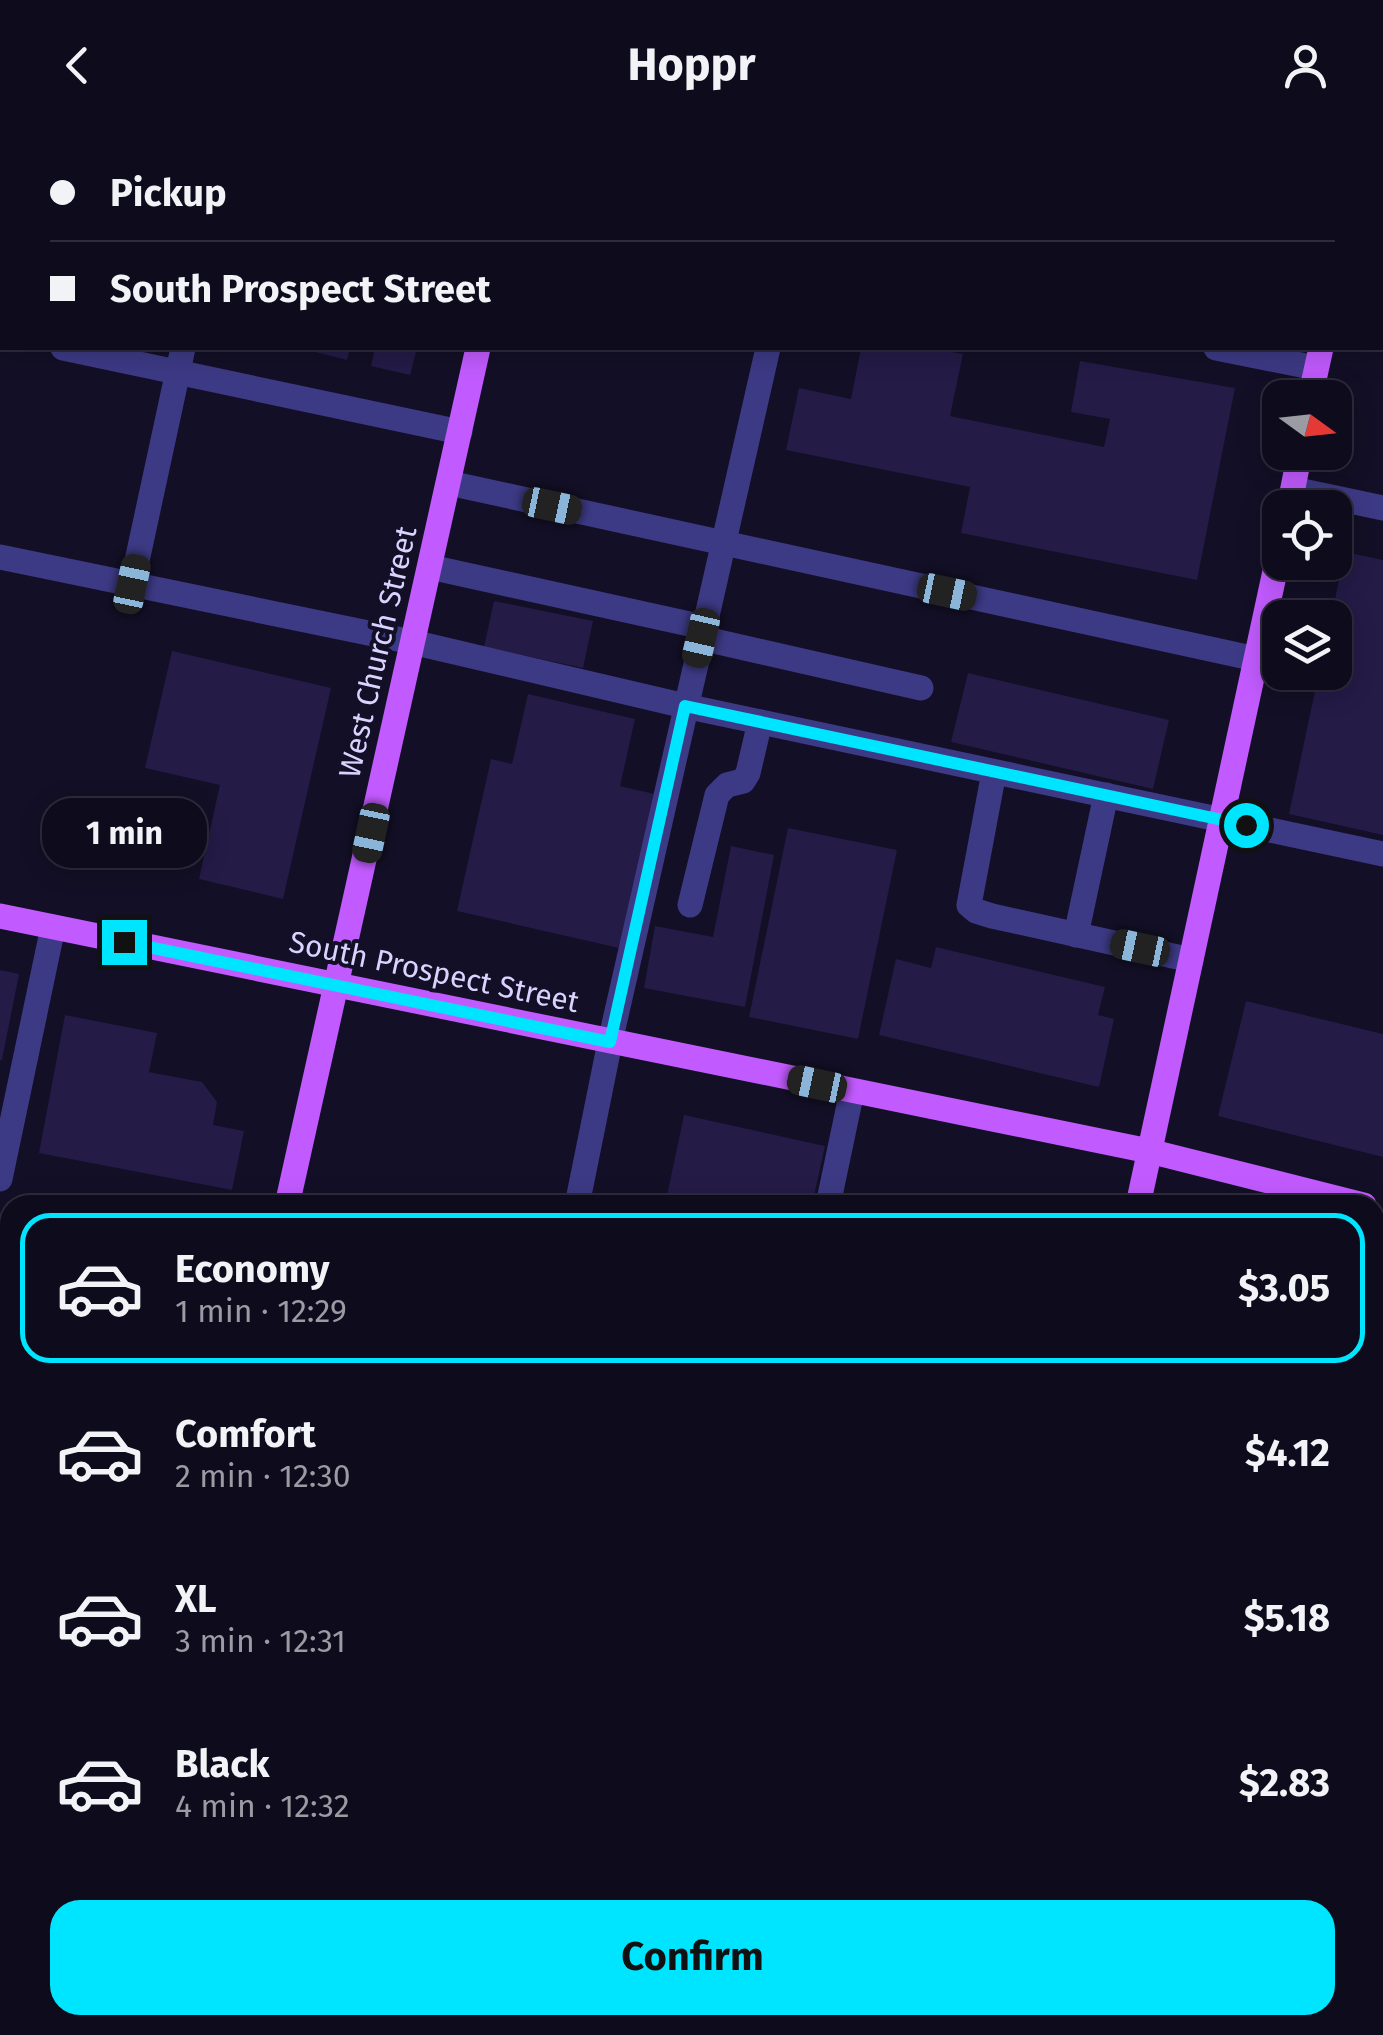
<!DOCTYPE html>
<html lang="en">
<head>
<meta charset="utf-8">
<style>
  body { margin:0; font-family:"Fira Sans",sans-serif; background:#1c1929; color:#f1f3f6; height:100vh; display:flex; flex-direction:column; font-size:38px; white-space:nowrap }
  * { box-sizing:border-box; margin:0 }
  p { font-size:32px; color:#9b9ba3 }
  .icon { flex:none; width:55px; height:55px; fill:none; stroke:currentColor; stroke-width:2; stroke-linecap:round; stroke-linejoin:round }
  .map { position:relative; flex:1; overflow:hidden }
  .drawer { position:absolute; left:0px; top:1065px; width:1385px; height:840px; display:flex; flex-direction:column; background:#0e0b1c; border-radius:30px 30px 0 0; box-shadow:0 5px 25px #0003,0 0 0 2px #2e2b3b }
  .drawer>* { flex:none }
  .guide { position:absolute; left:0px; top:0px; width:1385px; height:220px; box-shadow:0 5px 25px #0003,0 0 0 2px #2e2b3b; display:grid; align-content:center; height:220px; padding:0 50px; background:#0e0b1c }
  .needle { width:65px; rotate:105deg }
  .controls { position:absolute; left:1262px; top:250px; display:grid; gap:20px }
  .controls a { display:grid; place-items:center; width:90px; height:90px; border-radius:20px; background:#0e0b1c; box-shadow:0 5px 25px #0003,0 0 0 2px #2e2b3b; font-size:50px }
  .end { position:absolute; width:45px; height:45px; margin:-22px; border:12px solid #00e5ff; background:#111; box-shadow:0 0 0 5px #111 }
  .from { border-radius:50% }
  .bubble { position:absolute; height:70px; border-radius:30px; background:#0e0b1c; box-shadow:0 5px 25px #0003,0 0 0 2px #2e2b3b; font-size:32px; font-weight:700; line-height:70px; text-align:center }
  .car { position:absolute; width:30px; height:60px; margin:-30px -15px; border-radius:12px; box-shadow:0 0 8px 2px #0007; background:linear-gradient(#222 24%,#8ab4d8 0 40%,#222 0 76%,#8ab4d8 0 86%,#222 0) }
  .guide b { display:flex; align-items:center; gap:35px; height:95px; font-size:38px }
  .guide b+b { border-top:2px solid #2e2b3b }
  .guide i { width:25px; height:25px; background:#f1f3f6 }
  ul { padding:18px 0 0; list-style:none }
  li { display:flex; align-items:center; gap:30px; height:150px; margin:0 20px 15px; padding:0 30px; border:5px solid transparent; border-radius:30px }
  li div { flex:1 }
  li b { display:block; font-size:38px }
  li em { font-style:normal; font-weight:700 }
  li.on { border-color:#00e5ff }
  li>.icon { width:90px; height:90px; stroke-width:1.5 }
  .action { display:flex; gap:20px; margin-top:auto; padding:20px 50px }
  .action a { flex:1; height:115px; border-radius:30px; background:#00e5ff; color:#111; font-size:40px; font-weight:700; line-height:115px; text-align:center }
  header { display:flex; justify-content:space-between; align-items:center; height:130px; padding:0 50px; background:#0e0b1c; font-size:45px; font-weight:700 }
  .map>svg:first-child { display:block }
  .green { fill:#12302f }
  .building { fill:#241b47 }
  .lines { fill:none; stroke-linecap:round; stroke-linejoin:round }
  .minor { stroke:#3d3a85; stroke-width:25 }
  .major { stroke:#c25bff; stroke-width:25 }
  .route { stroke:#00e5ff; stroke-width:12 }
  .labels { text-anchor:middle; dominant-baseline:central; stroke-width:8; stroke-linejoin:round; paint-order:stroke }
  .street-label { font-size:30px; fill:#d9d4ff; stroke:#130f26 }
</style>
</head>
<body>
<header><svg class="icon" aria-label="back" viewBox="0 0 24 24"><path d="M15 5l-7 7 7 7"/></svg>Hoppr<svg class="icon" aria-label="person" viewBox="0 0 24 24"><circle cx="12" cy="8" r="4"/><path d="M4 21q1-7 8-7t8 7"/></svg></header>
<div class="map">
<svg width="1383" height="1905" viewBox="0 0 1383 1905">
  <rect width="100%" height="100%" fill="#130f26"/>
  <path class="green" d="M282,1895H387L385,1905H323Z"/>
  <g class="building">
    <path d="M300,218H350L347,230Z"/>
    <path d="M375,218H417L410,245L371,236Z"/>
    <path d="M861,218H929L963,224L950,286L1104,317L1110,289L1071,282L1080,231L1235,258L1197,450L961,403L970,357L786,320L799,258L851,269Z"/>
    <path d="M1345,422L1383,430V705L1289,684L1319,542H1335V488H1331Z"/>
    <path d="M494,471L593,491L583,538L484,517Z"/>
    <path d="M172,521L331,558L283,769L199,749L220,655L145,638Z"/>
    <path d="M968,543L1169,590L1153,659L951,612Z"/>
    <path d="M528,564L635,589L620,656L654,664L619,818L457,781L491,629L512,634Z"/>
    <path d="M788,698L897,720L858,909L749,887Z"/>
    <path d="M731,716L774,725L745,877L644,858L655,796L713,807Z"/>
    <path d="M936,817L1105,857L1098,885L1114,889L1099,957L879,905L896,829L931,838Z"/>
    <path d="M0,840L19,844L2,930H0Z"/>
    <path d="M1246,871L1383,904V1027L1218,986Z"/>
    <path d="M65,885L157,903L149,942L202,952L217,972L213,995L244,1001L232,1060L39,1023Z"/>
    <path d="M684,985L825,1016L812,1075H665Z"/>
    <path d="M1375,1134L1383,1135V1254L1377,1283Z"/>
    <path d="M0,1143L10,1145V1416L0,1413Z"/>
    <path d="M1381,1542H1383V1705L1375,1704V1572Z"/>
    <path d="M8,1629H10V1692L0,1689V1666Z"/>
    <path d="M0,1883L10,1885V1895H15L13,1905H0Z"/>
    <path d="M1069,1895H1208L1206,1905H1067Z"/>
  </g>
  <g class="lines">
    <g class="minor">
      <path d="M196,0L207,2"/>
      <path d="M927,2L928,0"/>
      <path d="M0,204L2,205"/>
      <path d="M63,218L460,302"/>
      <path d="M1216,218L1316,238"/>
      <path d="M449,353L1256,529"/>
      <path d="M1293,359L1383,378"/>
      <path d="M0,427L412,512L685,576L1383,724"/>
      <path d="M430,437L703,497"/>
      <path d="M132,454L183,218"/>
      <path d="M701,508L921,558"/>
      <path d="M994,642L969,775L976,781L992,786L1191,830"/>
      <path d="M690,775L717,665L727,655L743,651L748,643L760,592"/>
      <path d="M1076,805L1106,665"/>
      <path d="M0,1049L53,797"/>
      <path d="M577,1075L610,912L768,218"/>
      <path d="M828,1075L852,961"/>
      <path d="M0,1124L10,1127"/>
      <path d="M1375,1422L1383,1424"/>
      <path d="M0,1499L10,1501"/>
      <path d="M1375,1778L1383,1780"/>
      <path d="M0,1861L10,1863"/>
      <path d="M226,1895L271,1905"/>
      <path d="M401,1905L403,1895"/>
      <path d="M653,1905L656,1895"/>
      <path d="M1269,1905L1272,1895"/>
    </g>
    <g class="major">
      <path d="M524,2L525,0"/>
      <path d="M1367,2L1368,0"/>
      <path d="M1310,268L1321,218"/>
      <path d="M1289,378L1300,322"/>
      <path d="M0,786L1149,1021L1364,1075"/>
      <path d="M287,1075L478,218"/>
      <path d="M1138,1075L1280,418"/>
      <path d="M95,1905L97,1895"/>
      <path d="M958,1905L960,1895"/>
    </g>
  </g>
  <g class="lines">
    <path class="route" d="M124,812L610,912L685,576L1246,695"/>
  </g>
  <g class="labels">
    <g class="street-label">
      <text transform="translate(378 522) rotate(-77)">West Church Street</text>
      <text transform="translate(434 842) rotate(12)">South Prospect Street</text>
    </g>
  </g>
</svg>
<div class="controls">
<a><svg class="needle" viewBox="-14 -14 28 28"><path d="M0-13l5 13h-10z" fill="#e53935"/><path d="M0 13l5-13h-10z" fill="#9b9ba3"/></svg></a>
<a><svg class="icon" aria-label="locate" viewBox="0 0 24 24"><circle cx="12" cy="12" r="6"/><path d="M12 2v4M12 18v4M2 12h4M18 12h4"/></svg></a>
<a><svg class="icon" aria-label="layers" viewBox="0 0 24 24"><path d="M12 4l9 5-9 5-9-5zM3 14l9 5 9-5"/></svg></a>
</div>
<i class="end from" style="left:1246px;top:695px"></i>
<i class="end" style="left:124px;top:812px"></i>
<div class="bubble" style="left:42px;top:668px;width:165px">1 min</div>
<i class="car" style="left:552px;top:376px;rotate:102deg"></i>
<i class="car" style="left:132px;top:454px;rotate:12deg"></i>
<i class="car" style="left:947px;top:462px;rotate:102deg"></i>
<i class="car" style="left:701px;top:508px;rotate:193deg"></i>
<i class="car" style="left:371px;top:703px;rotate:192deg"></i>
<i class="car" style="left:1140px;top:818px;rotate:282deg"></i>
<i class="car" style="left:817px;top:954px;rotate:282deg"></i>
<div class="guide">
<b><i class="from"></i>Pickup</b>
<b><i></i>South Prospect Street</b>
</div>
<section class="drawer">
<ul>
<li class="on"><svg class="icon" aria-label="car" viewBox="0 0 24 24"><path d="M5 17H2v-5l4-1 3-4h7l3 4 3 1v5h-3M9 17h6M6 11h13"/><circle cx="7" cy="17" r="2"/><circle cx="17" cy="17" r="2"/></svg><div><b>Economy</b><p>1 min · 12:29</p></div><em>$3.05</em></li>
<li><svg class="icon" aria-label="car" viewBox="0 0 24 24"><path d="M5 17H2v-5l4-1 3-4h7l3 4 3 1v5h-3M9 17h6M6 11h13"/><circle cx="7" cy="17" r="2"/><circle cx="17" cy="17" r="2"/></svg><div><b>Comfort</b><p>2 min · 12:30</p></div><em>$4.12</em></li>
<li><svg class="icon" aria-label="car" viewBox="0 0 24 24"><path d="M5 17H2v-5l4-1 3-4h7l3 4 3 1v5h-3M9 17h6M6 11h13"/><circle cx="7" cy="17" r="2"/><circle cx="17" cy="17" r="2"/></svg><div><b>XL</b><p>3 min · 12:31</p></div><em>$5.18</em></li>
<li><svg class="icon" aria-label="car" viewBox="0 0 24 24"><path d="M5 17H2v-5l4-1 3-4h7l3 4 3 1v5h-3M9 17h6M6 11h13"/><circle cx="7" cy="17" r="2"/><circle cx="17" cy="17" r="2"/></svg><div><b>Black</b><p>4 min · 12:32</p></div><em>$2.83</em></li>
</ul>
<div class="action"><a>Confirm</a></div>
</section>
</div>
</body>
</html>
